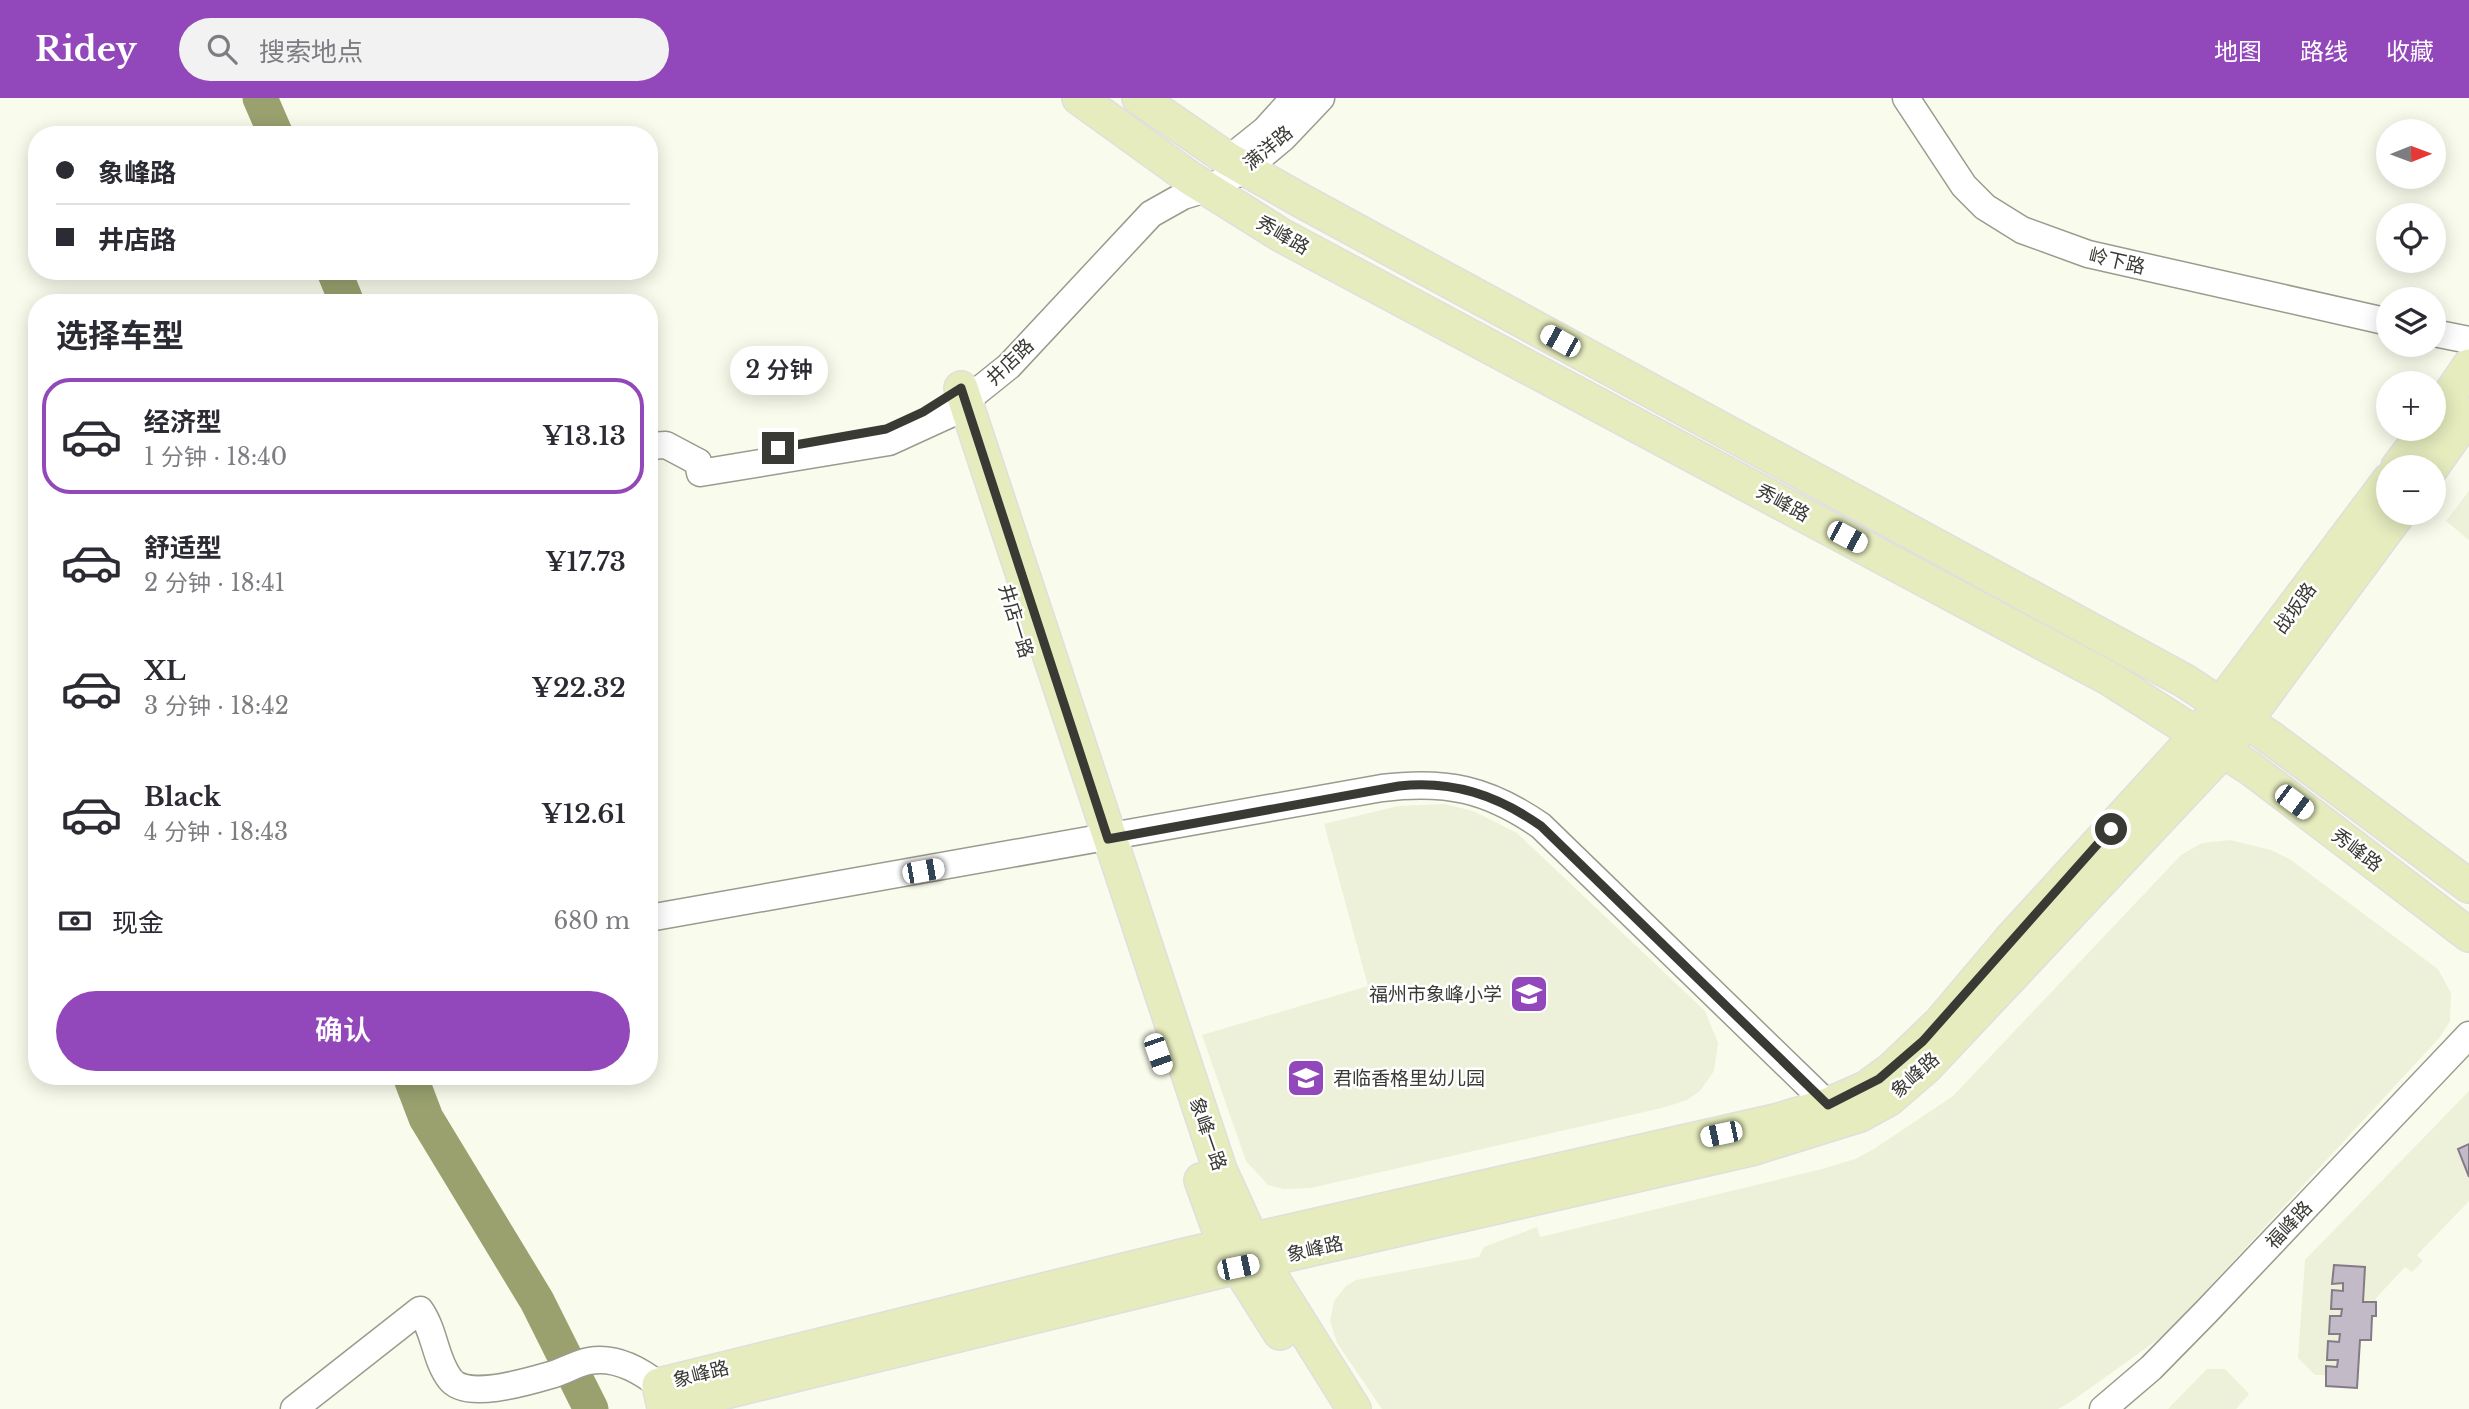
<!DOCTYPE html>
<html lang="zh">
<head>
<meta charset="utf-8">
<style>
  body { margin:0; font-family:"Libre Baskerville","Noto Sans SC",serif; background:#f2f2f3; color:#2b2b33; height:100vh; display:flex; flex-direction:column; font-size:26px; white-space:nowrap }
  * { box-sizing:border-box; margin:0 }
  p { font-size:23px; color:#7c7c81 }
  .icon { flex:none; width:38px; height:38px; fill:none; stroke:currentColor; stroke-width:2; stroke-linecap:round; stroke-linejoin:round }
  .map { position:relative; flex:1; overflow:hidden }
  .drawer { position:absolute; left:28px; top:196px; width:630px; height:791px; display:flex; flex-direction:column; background:#fff; border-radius:28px; box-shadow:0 4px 18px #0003 }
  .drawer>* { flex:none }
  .hud { position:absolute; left:28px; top:28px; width:630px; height:154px; border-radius:28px; box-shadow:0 4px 18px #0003; display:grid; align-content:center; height:154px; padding:0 28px; background:#fff }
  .needle { width:46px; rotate:89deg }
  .buttons { position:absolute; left:2376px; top:21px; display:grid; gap:14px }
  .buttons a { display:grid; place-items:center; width:70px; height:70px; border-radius:50%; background:#fff; box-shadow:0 4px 18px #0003; font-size:35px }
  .end { position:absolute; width:32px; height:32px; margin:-16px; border:9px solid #393a34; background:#fff; box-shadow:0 0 0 4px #fff }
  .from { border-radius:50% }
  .bubble { position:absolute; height:49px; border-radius:24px; background:#fff; box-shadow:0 4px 18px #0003; font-size:23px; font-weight:600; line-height:49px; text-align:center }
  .car { position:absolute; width:21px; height:42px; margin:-21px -10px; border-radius:9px; box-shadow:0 0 5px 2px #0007; background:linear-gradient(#fff 24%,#345 0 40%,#fff 0 76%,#345 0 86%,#fff 0) }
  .hud b { display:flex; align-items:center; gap:24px; height:66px; font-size:26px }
  .hud b+b { border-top:2px solid #e1e1e2 }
  .hud i { width:18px; height:18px; background:#2b2b33 }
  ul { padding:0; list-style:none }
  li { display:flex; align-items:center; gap:21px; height:116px; margin:0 14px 10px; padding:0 14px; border:4px solid transparent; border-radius:28px }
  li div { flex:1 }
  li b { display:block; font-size:26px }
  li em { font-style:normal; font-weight:600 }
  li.current { border-color:#9248ba }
  li>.icon { width:63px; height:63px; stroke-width:1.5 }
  h2 { padding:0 28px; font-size:32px; line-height:84px }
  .pay { display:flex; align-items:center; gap:18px; height:77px; padding:0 28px; font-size:26px }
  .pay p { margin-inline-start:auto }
  .button { display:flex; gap:14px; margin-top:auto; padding:14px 28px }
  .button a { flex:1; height:80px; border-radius:42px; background:#9248ba; color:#fff; font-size:28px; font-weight:600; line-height:80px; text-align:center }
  header { display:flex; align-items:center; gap:42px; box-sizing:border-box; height:98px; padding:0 35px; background:#9248ba; color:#fff }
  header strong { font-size:33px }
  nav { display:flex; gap:38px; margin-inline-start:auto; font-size:24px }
  .search { width:490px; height:63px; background:#f2f2f3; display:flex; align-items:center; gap:18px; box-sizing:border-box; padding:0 24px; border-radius:38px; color:#7c7c81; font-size:26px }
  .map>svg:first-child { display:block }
  .built { fill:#edf1d9 }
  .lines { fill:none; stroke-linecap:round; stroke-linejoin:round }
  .river { stroke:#9aa16f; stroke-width:35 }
  .building { fill:#c2bac7; stroke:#837b88; stroke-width:2 }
  .minor-casing { stroke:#999c8d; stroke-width:29 }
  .major-casing { stroke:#dfdfdf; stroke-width:36 }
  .minor { stroke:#fff; stroke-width:26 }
  .major { stroke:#e6ecbe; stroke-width:33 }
  .route { stroke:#393a34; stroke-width:9 }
  .labels { text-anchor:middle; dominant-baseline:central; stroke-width:5; stroke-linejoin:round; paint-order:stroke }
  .street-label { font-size:19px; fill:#393a34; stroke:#fff }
  .poi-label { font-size:19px; fill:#393a34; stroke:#fff; text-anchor:end }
</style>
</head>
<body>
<header>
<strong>Ridey</strong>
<div class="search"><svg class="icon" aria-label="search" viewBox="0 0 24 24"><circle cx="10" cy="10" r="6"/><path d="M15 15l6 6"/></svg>搜索地点</div>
<nav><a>地图</a><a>路线</a><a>收藏</a></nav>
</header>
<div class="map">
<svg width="2469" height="1311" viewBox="0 0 2469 1311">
  <rect width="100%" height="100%" fill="#f9fcec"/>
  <g class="built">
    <path d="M2469,393V442L2446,423Z"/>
    <path d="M1445,706L1473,713L1517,735L1705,913L1718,945L1714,973L1700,993L1687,1002L1666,1009L1311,1090L1283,1091L1268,1087L1246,1063L1202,937L1368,888L1324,726L1398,708Z"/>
    <path d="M2230,742L2271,752L2291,762L2438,871L2451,895L2450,923L2440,939L2167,1235L2072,1303L2058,1311H1382L1337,1245L1330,1223L1334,1203L1346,1188L1356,1182L1479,1159L1484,1149L1537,1129L1540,1139L1822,1071L1855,1061L1874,1051L1953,998L2181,757L2202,745Z"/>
    <path d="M2469,993V1103L2417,1157L2423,1163L2412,1174L2405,1169L2376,1200L2371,1242L2360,1243L2357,1290L2326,1288V1277H2315L2298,1260L2305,1162Z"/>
    <path d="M2207,1271H2225L2249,1296L2236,1311H2168Z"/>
  </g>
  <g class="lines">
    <g class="river">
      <path d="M260,0L276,37"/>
      <path d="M334,173L347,205"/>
      <path d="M410,978L426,1020L537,1203L591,1311"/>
    </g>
  </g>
  <g class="building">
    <path d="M2469,1046V1079L2458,1051Z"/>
    <path d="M2334,1167L2365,1169L2363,1204H2376V1218H2372L2371,1242H2360L2357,1290L2326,1288V1268L2337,1269L2338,1262H2327L2328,1243L2339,1244L2340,1236H2329L2330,1218H2341L2342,1211H2331L2332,1192L2343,1193V1185L2332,1186Z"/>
  </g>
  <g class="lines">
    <defs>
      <g id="minor">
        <path d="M1906,0L1964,88L1985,109L2022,132L2088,156L2389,224"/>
        <path d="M1240,52L1265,32L1294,0"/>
        <path d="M2434,235L2469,242"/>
        <path d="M649,348L666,347L698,364"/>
        <path d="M698,364L700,375L889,344L948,317L1009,268L1151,116L1183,98L1209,90L1246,71L1283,40L1321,0"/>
        <path d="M649,820L1382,690C1446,682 1488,691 1541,728L1841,1019"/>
        <path d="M294,1311L420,1212C435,1233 435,1262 450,1281C466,1303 530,1283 554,1276C565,1273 577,1265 589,1263C614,1258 640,1272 659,1287"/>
        <path d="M2103,1311L2151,1270L2206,1214L2469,937"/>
      </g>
      <g id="major">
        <path d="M1079,0L1190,80L1281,137L2110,581L2250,670L2469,837"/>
        <path d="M1139,0L1228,61L1300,102L2185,583L2271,640L2469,788"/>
        <path d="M961,290L1220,1072L1262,1164L1354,1311"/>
        <path d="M2434,320L2469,268"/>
        <path d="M2398,369L2427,331"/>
        <path d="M2432,369L2469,317"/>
        <path d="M2389,382L2199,635L2010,842L1940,925L1892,971L1866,990L1825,1008L1779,1022L1185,1157L659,1287L664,1309L1299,1154L1751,1051L1860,1017L1889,1001L1926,969L2224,652L2399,415"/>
        <path d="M1201,1082L1225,1148L1280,1235"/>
      </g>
    </defs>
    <use href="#minor" class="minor-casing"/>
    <use href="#major" class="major-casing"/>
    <use href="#minor" class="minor"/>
    <use href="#major" class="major"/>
  </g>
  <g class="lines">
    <path class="route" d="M778,350L886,331L923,314L961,290L1108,741L1399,688C1452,682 1497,697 1541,728L1828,1007L1879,981L1923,943L2111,731"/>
  </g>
  <defs>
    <symbol id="school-square" viewBox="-11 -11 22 22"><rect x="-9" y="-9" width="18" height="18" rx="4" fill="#9248ba" stroke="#fff"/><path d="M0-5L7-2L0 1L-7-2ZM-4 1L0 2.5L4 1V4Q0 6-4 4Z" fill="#fff"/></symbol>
  </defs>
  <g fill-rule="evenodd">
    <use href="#school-square" x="1507" y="874" width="44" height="44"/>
    <use href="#school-square" x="1284" y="958" width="44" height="44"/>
  </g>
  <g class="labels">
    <g class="street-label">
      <text transform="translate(1268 50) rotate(-40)">满洋路</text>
      <text transform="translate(1283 137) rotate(30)">秀峰路</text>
      <text transform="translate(2117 163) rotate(13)">岭下路</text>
      <text transform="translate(1010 264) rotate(-44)">井店路</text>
      <text transform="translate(1783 405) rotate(28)">秀峰路</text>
      <text transform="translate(2295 510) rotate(-54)">战坂路</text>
      <text transform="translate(1016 523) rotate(73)">井店一路</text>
      <text transform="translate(2357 752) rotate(37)">秀峰路</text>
      <text transform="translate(1915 977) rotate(-42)">象峰路</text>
      <text transform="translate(1208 1036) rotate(71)">象峰一路</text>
      <text transform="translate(2289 1127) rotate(-47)">福峰路</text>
      <text transform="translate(1315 1151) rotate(-13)">象峰路</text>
      <text transform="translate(701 1276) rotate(-14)">象峰路</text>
    </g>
    <g class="poi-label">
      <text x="1502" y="896">福州市象峰小学</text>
      <text x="1333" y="980" text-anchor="start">君临香格里幼儿园</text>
    </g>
  </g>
</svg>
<div class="buttons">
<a><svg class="needle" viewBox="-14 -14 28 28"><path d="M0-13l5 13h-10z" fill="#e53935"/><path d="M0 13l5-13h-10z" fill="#7c7c81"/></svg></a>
<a><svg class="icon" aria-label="locate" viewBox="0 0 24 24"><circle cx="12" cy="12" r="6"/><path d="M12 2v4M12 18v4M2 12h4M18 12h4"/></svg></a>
<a><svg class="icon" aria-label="layers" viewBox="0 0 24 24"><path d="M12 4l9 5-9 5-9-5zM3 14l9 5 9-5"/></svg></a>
<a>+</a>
<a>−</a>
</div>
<i class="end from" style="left:2111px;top:731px"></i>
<i class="end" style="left:778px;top:350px"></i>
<div class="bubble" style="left:730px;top:248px;width:98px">2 分钟</div>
<i class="car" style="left:1560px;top:243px;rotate:299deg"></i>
<i class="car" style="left:1847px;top:439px;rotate:118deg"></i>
<i class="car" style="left:2294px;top:704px;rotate:127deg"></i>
<i class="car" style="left:923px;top:773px;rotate:80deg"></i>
<i class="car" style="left:1158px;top:956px;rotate:161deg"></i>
<i class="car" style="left:1721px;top:1036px;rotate:258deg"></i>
<i class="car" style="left:1238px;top:1169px;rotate:78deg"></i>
<div class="hud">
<b><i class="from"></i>象峰路</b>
<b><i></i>井店路</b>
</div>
<section class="drawer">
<h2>选择车型</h2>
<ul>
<li class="current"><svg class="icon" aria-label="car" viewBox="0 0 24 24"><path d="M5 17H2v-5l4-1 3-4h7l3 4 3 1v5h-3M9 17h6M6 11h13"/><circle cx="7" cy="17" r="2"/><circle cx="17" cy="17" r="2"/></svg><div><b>经济型</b><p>1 分钟 · 18:40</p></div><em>¥13.13</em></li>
<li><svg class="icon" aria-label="car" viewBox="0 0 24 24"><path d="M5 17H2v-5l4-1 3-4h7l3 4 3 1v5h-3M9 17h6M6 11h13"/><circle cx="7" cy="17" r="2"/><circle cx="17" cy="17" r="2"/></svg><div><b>舒适型</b><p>2 分钟 · 18:41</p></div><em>¥17.73</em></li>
<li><svg class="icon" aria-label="car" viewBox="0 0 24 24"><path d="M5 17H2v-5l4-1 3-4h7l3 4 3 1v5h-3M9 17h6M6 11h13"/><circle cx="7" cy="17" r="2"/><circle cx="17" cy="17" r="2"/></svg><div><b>XL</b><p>3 分钟 · 18:42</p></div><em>¥22.32</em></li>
<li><svg class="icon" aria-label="car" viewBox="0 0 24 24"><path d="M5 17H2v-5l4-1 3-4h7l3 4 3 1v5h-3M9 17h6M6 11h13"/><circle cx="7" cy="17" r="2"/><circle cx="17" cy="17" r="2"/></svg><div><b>Black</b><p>4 分钟 · 18:43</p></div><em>¥12.61</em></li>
</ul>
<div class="pay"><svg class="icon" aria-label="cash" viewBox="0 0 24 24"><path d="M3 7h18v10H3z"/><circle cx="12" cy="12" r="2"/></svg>现金<p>680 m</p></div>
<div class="button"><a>确认</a></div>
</section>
</div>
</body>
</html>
